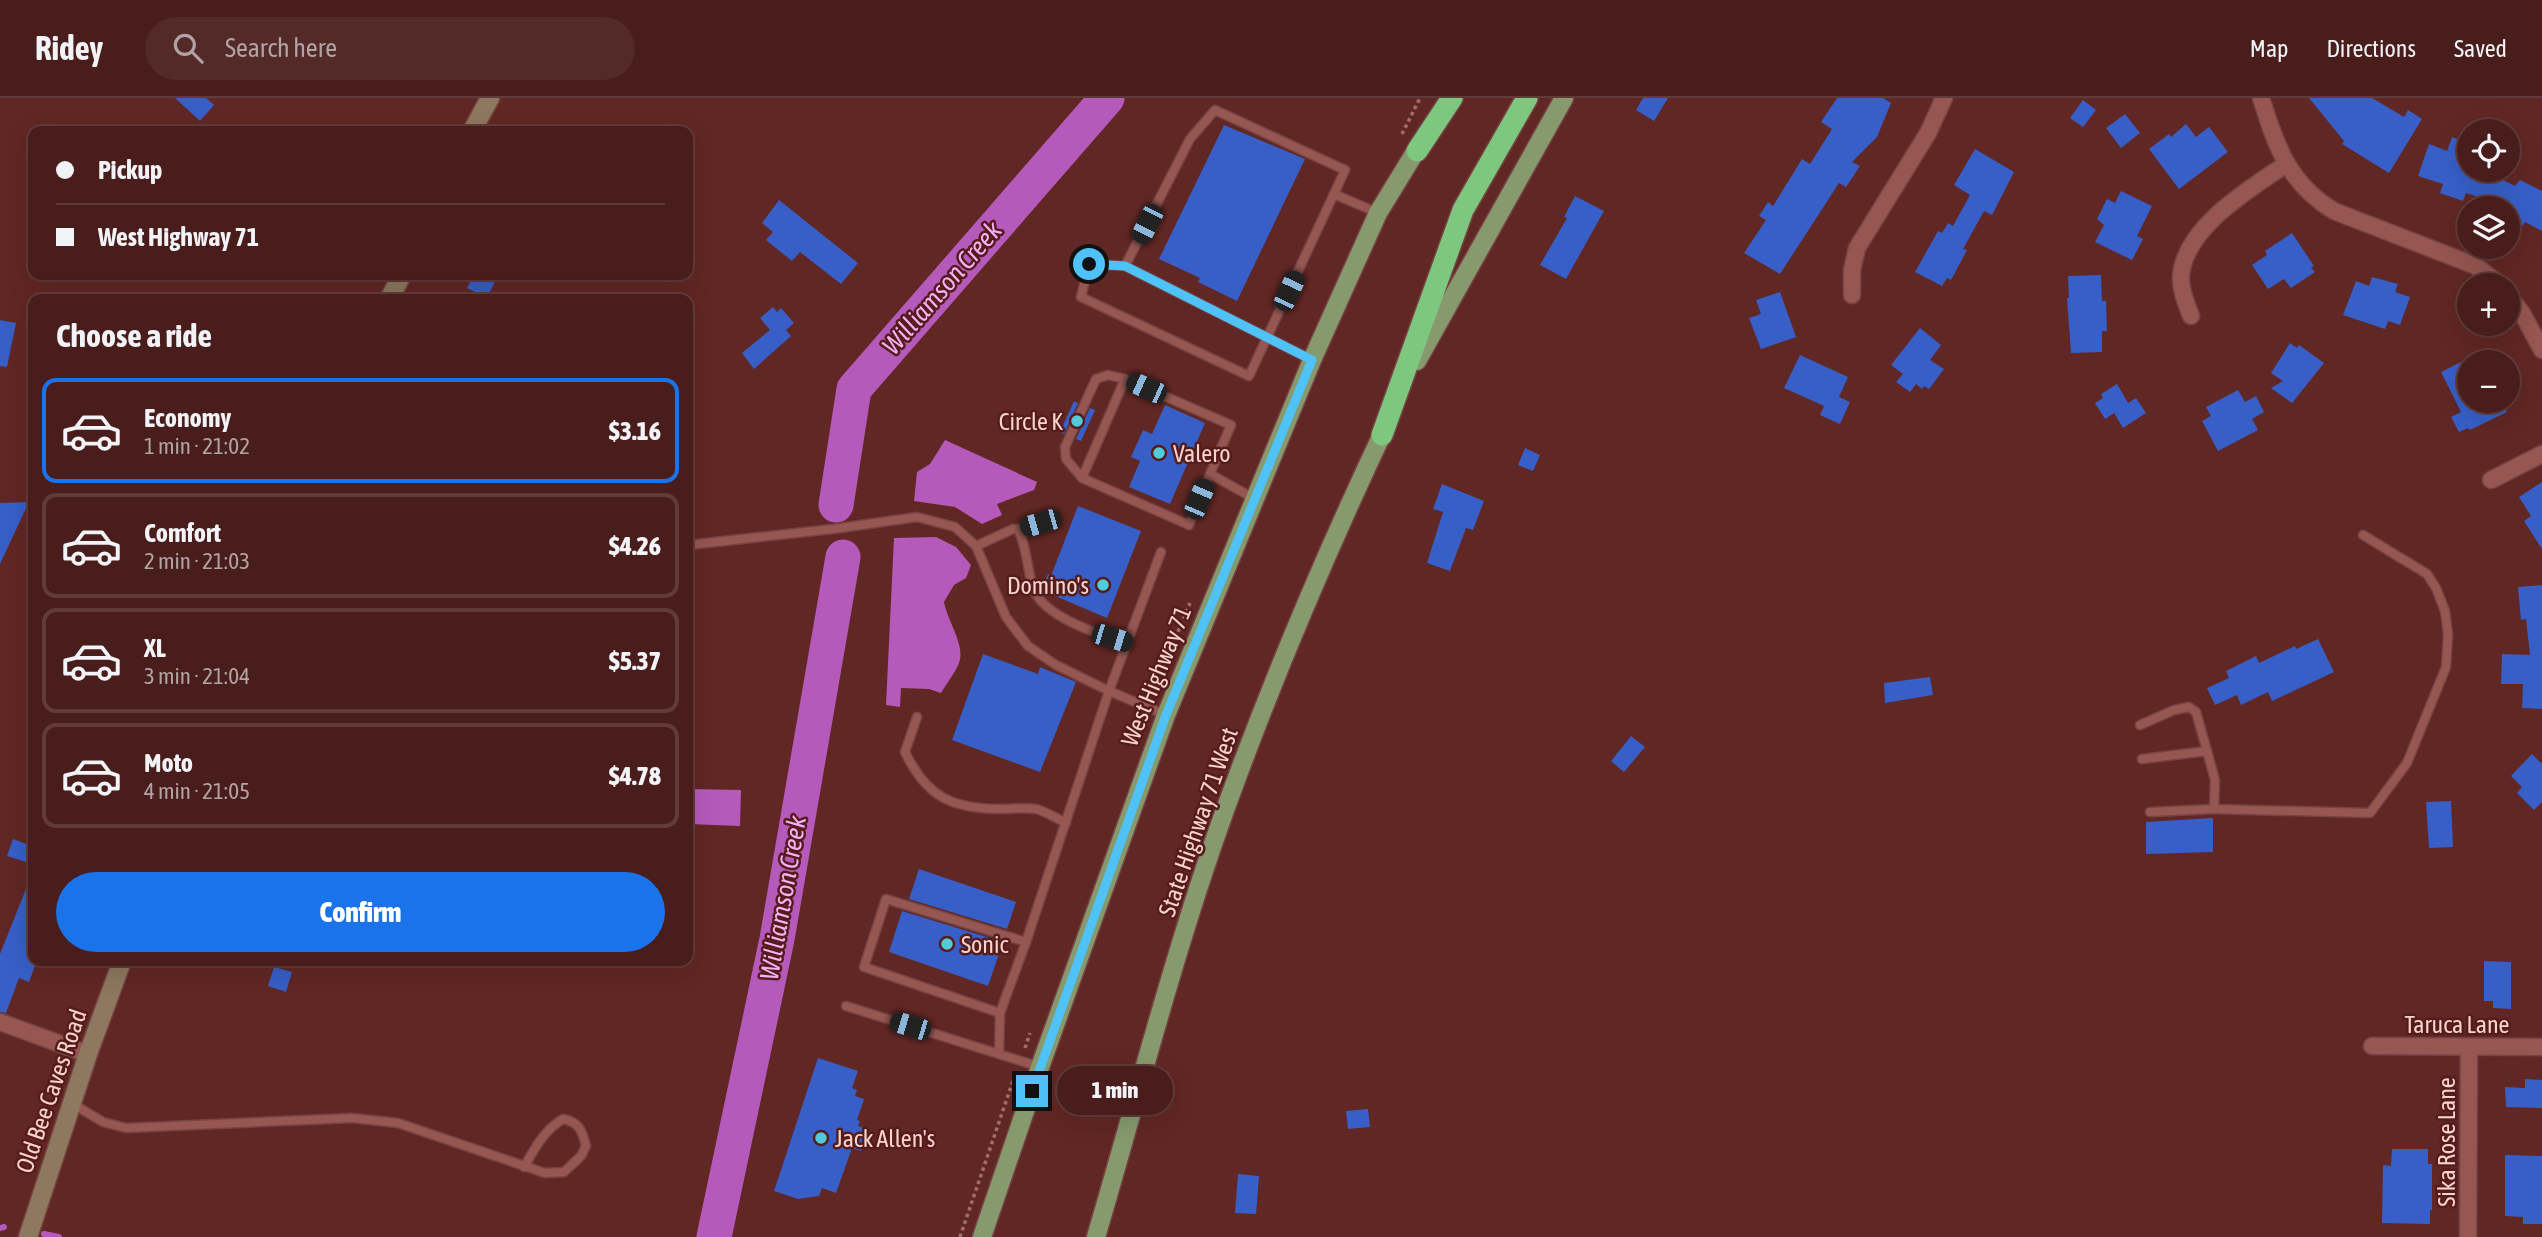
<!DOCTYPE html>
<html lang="en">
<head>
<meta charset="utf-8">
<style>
  body { margin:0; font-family:"Asap Condensed",sans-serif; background:#532a28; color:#f1f3f6; height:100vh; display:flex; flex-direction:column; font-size:26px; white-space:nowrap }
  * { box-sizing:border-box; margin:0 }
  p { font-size:23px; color:#b1a2a3 }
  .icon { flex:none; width:38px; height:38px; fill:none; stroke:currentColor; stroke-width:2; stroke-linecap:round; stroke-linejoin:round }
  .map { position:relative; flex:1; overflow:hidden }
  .sheet { position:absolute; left:28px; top:196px; width:665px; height:672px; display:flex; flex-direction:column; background:#491d1b; border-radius:14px; box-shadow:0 7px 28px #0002,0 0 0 2px #613b3a }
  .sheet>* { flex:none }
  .banner { position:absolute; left:28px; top:28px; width:665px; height:154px; border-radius:14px; box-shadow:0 7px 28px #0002,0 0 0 2px #613b3a; display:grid; align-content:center; height:154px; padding:0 28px; background:#491d1b }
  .buttons { position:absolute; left:2457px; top:21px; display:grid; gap:14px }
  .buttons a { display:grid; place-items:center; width:63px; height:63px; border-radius:50%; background:#491d1b; box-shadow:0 7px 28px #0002,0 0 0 2px #613b3a; font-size:35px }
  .end { position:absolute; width:32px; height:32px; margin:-16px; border:9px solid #4fc3f7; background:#111; box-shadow:0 0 0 4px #111 }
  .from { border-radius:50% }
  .bubble { position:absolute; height:49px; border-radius:24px; background:#491d1b; box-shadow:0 7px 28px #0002,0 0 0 2px #613b3a; font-size:23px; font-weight:800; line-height:49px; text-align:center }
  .car { position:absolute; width:21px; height:42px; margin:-21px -10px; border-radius:9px; box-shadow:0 0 5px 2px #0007; background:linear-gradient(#222 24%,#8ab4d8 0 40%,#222 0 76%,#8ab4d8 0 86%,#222 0) }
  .banner b { display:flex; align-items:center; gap:24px; height:66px; font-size:26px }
  .banner b+b { border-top:2px solid #613b3a }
  .banner i { width:18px; height:18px; background:#f1f3f6 }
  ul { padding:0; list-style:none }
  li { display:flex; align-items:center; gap:21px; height:105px; margin:0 14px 10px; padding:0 14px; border:4px solid #613b3a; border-radius:14px }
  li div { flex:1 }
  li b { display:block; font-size:26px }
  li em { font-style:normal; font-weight:800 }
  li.current { border-color:#1a73e8 }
  li>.icon { width:63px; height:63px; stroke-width:1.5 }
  h2 { padding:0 28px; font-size:32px; line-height:84px }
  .button { display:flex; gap:14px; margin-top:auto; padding:14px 28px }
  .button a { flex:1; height:80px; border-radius:42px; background:#1a73e8; color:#fff; font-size:28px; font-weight:800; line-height:80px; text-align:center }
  header { display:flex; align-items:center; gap:42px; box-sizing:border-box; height:98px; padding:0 35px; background:#491d1b; border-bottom:2px solid #613b3a }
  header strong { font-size:33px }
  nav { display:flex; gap:38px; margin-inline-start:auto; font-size:24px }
  .search { width:490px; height:63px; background:#532a28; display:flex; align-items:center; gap:18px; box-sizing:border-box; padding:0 24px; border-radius:38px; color:#b1a2a3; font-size:26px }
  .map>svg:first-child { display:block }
  .water { fill:#b55aba }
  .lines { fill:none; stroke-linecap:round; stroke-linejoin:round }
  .stream { stroke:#b55aba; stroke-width:6 }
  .river { stroke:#b55aba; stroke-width:35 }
  .building { fill:#375fc7 }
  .lane-casing { stroke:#764343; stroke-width:11 }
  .street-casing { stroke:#764343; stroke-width:19 }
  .secondary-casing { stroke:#764343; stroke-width:21 }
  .primary-casing { stroke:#764343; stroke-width:21 }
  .highway-casing { stroke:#764343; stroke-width:24 }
  .path { stroke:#a06f6b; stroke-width:3.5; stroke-dasharray:3.5 3.5; stroke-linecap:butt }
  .lane { stroke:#965651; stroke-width:8 }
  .street { stroke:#965651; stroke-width:16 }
  .secondary { stroke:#8e785f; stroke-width:18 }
  .primary { stroke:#879a6d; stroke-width:18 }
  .highway { stroke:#7dc77f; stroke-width:21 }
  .route { stroke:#4fc3f7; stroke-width:9 }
  .poi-dot { fill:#52cbd8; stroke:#551c1b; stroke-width:2.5 }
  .labels { text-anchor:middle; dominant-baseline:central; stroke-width:5; stroke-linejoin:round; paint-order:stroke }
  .poi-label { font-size:24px; fill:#f8d3cf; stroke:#551c1b; text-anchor:start }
  .street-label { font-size:24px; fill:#f8d3cf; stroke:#551c1b }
  .water-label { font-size:26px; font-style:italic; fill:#f4b1f7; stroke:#551c1b }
</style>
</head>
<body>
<header>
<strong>Ridey</strong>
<div class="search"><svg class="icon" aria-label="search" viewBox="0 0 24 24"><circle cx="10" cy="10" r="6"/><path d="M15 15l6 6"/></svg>Search here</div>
<nav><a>Map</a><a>Directions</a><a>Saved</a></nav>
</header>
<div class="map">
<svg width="2542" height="1139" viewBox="0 0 2542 1139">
  <rect width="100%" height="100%" fill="#612724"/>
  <g class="water">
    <path d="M945,342L1037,384L1034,392L997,406L1002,417L982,426L955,409L914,403L917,374L930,366Z"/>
    <path d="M936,439L956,449L971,467L966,480L954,487L944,504C947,522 966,548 959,565C955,575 947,585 941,595L929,591L901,590L900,609L886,607L894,440Z"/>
    <path d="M688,691L741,692L740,728L688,726Z"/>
  </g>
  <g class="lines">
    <g class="stream">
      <path d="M0,1130L4,1129"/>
      <path d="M44,1136L59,1139"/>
    </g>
    <g class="river">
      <path d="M836,407L854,291L1107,0"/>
      <path d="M714,1139L777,841L843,459"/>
    </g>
  </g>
  <g class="building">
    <path d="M175,0H206L214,7L200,23Z"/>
    <path d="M1643,0H1668L1654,23L1636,12Z"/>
    <path d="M1837,0H1883L1891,5L1877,39L1852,64L1860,68L1846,89L1839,85L1780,176L1744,155L1766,122L1759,118L1768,104L1773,108L1802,61L1810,66L1832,31L1821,24Z"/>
    <path d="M2309,0H2372L2404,19L2408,12L2422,21L2389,75L2342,46L2344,43Z"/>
    <path d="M2083,2L2096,12L2083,29L2070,20Z"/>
    <path d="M2125,16L2140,35L2121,50L2106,30Z"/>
    <path d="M2186,26L2196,39L2209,29L2228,54L2179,91L2149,51L2169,36L2171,39Z"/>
    <path d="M1224,27L1305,61L1237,203L1198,184L1200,180L1159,161Z"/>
    <path d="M2452,39L2469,45V72H2483L2515,88L2520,82L2542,93V133L2525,124L2523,128L2508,120V110H2498V105L2466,95L2463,103L2440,95L2443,86L2418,78L2429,46L2447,53Z"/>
    <path d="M1975,51L2014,74L1992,117L1984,113L1963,151L1967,152L1951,182L1947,180L1942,188L1915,174L1938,133L1942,135L1948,125L1953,128L1970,97L1954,87Z"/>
    <path d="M2121,93L2152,108L2137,138L2143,141L2132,162L2095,144L2104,127L2097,121L2107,101L2115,105Z"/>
    <path d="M1575,98L1604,113L1566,181L1540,167L1567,120L1564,119Z"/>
    <path d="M779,102L858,165L841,186L800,154L792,163L766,142L773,134L762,125Z"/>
    <path d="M2292,135L2314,168L2311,170L2315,174L2291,190L2284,181L2268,191L2252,167L2267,157L2265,153Z"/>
    <path d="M474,177H498L487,200L467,190Z"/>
    <path d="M2101,177L2102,203H2106L2107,233H2102V254L2071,255L2067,200H2069L2068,178Z"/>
    <path d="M2372,179L2398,186L2395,194L2410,199L2400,227L2388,223L2385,231L2343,217L2356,183L2369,188Z"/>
    <path d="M1780,194L1796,239L1761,251L1749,220L1761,216L1756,202Z"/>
    <path d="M773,209L777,214L781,210L794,225L786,232L791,238L754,271L742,255L770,232L760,220Z"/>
    <path d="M0,222L16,225L7,269L0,268Z"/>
    <path d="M1920,230L1941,247L1930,262L1944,271L1929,291L1924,288L1922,291L1916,286L1910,294L1896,284L1903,276L1891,267Z"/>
    <path d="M2290,245L2297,250L2299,247L2324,265L2292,305L2271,290L2283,283L2271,275Z"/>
    <path d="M1800,257L1848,279L1839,299L1850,304L1840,326L1820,317L1824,308L1784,290Z"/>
    <path d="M2469,260V303H2501L2507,314L2470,332L2468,330L2459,334L2451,319L2461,314L2441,274Z"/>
    <path d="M2117,286L2128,305L2136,300L2146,315L2123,330L2114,315L2105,321L2095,305L2103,300L2101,296Z"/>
    <path d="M2238,292L2245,304L2256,298L2264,314L2252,321L2258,332L2218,353L2202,323L2211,318L2206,309Z"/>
    <path d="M1074,303L1078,305L1064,336L1060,334Z"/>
    <path d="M1165,307L1205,325L1170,406L1129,389L1140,363L1131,359L1143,332L1152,336Z"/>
    <path d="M1090,310L1095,312L1081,343L1076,341Z"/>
    <path d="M1525,350L1540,357L1533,373L1518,367Z"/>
    <path d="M2542,384V451L2524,423L2531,418L2519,399Z"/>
    <path d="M1442,386L1484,403L1473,432L1466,430L1450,473L1427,465L1443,414L1433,411Z"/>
    <path d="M29,404L0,466V405Z"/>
    <path d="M1078,408L1141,433L1107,520L1041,492L1048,476L1051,478Z"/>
    <path d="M2542,487V611L2522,610L2523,586H2501L2502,556L2530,557L2526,521L2521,522L2518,489Z"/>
    <path d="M2318,541L2334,574L2272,603L2268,594L2241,607L2237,597L2215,607L2207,590L2229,580L2226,573L2256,558L2259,565L2295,548L2296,551Z"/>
    <path d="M983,556L1038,576L1040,569L1076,584L1040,674L952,642Z"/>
    <path d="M1930,579L1933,597L1885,605L1884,585Z"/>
    <path d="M1631,638L1645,649L1624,674L1611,663Z"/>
    <path d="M2532,656L2542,666V704L2534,712L2517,695L2522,689L2511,678Z"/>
    <path d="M2451,703L2453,749L2429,750L2426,704Z"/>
    <path d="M2213,720V754L2146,756V724Z"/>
    <path d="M13,741L32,748L26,764L7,758Z"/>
    <path d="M919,771L1016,804L1007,831L909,801Z"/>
    <path d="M32,776L33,864L36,865L29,884L19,880L6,915L0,914V856Z"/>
    <path d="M902,813L1003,844L988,888L889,854Z"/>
    <path d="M2484,863L2511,864V911L2493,910V903H2484Z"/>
    <path d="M274,869L292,874L286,894L268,888Z"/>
    <path d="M818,960L858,973L852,990L857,992L855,998L864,1001L857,1022L860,1023L858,1028L869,1032L861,1053L852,1050L836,1095L822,1090L819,1098L798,1101L774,1093Z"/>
    <path d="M2525,981L2542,982V1010L2506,1009L2505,989L2525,990Z"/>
    <path d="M1368,1011L1370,1029L1348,1031L1346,1013Z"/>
    <path d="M2392,1051H2428V1066H2432V1112H2430V1126L2382,1125L2383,1067L2391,1068Z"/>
    <path d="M2505,1057L2542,1058V1126H2523V1119L2505,1118Z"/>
    <path d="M1238,1076L1259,1078L1256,1116L1235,1115Z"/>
  </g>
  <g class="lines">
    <defs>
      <g id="lane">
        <path d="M1125,168L1190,41L1215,12L1345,72L1334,96"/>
        <path d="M1312,262L1125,168L1089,166L1081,199L1249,278L1334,96L1378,115"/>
        <path d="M1210,376L1231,327L1125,281L1082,380L1189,427L1210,376L1255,401"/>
        <path d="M1082,380L1066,361L1065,349L1096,281L1108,277L1125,281"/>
        <path d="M1018,431L1040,425"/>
        <path d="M688,447L833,431L917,419L955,429L976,448L1006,519L1028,548L1056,567L1109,593L1166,617"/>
        <path d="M976,448L1013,431H1018C1027,449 1027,471 1033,490C1043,519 1100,537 1127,545"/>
        <path d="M917,619L905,654C927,700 953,711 1002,711C1013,711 1025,709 1036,711C1045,713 1056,720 1066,725"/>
        <path d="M2140,627L2174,612L2189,609L2196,614L2207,653"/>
        <path d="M2142,661L2207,653L2215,682L2214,711L2370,715L2407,665L2446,569L2448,536L2445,513L2436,490L2427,476L2363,437"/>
        <path d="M2150,714L2214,711"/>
        <path d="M846,908L1040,969"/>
        <path d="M1000,915L864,869L886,801L1026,844"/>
        <path d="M999,956L1000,915L1026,844L1109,593L1161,454"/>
        <path d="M73,1006L103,1024L126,1030L352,1020L398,1025L545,1075L564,1074L581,1058L586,1048C582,1032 579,1024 563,1021C544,1032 535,1050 524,1069"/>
      </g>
      <g id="street">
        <path d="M2261,0C2276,48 2289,86 2334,113L2476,168L2500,187"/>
        <path d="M1852,197V172L1857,150L1928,35L1944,0"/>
        <path d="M2508,197L2522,215L2542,252"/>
        <path d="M2191,218C2186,205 2180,191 2181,177C2186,128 2250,91 2286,66"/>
        <path d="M2491,382L2542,356"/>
        <path d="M0,924L88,956"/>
        <path d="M2372,948L2542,949"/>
        <path d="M2468,1139L2469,949"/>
      </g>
      <g id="secondary">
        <path d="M472,33L490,0"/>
        <path d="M389,201L402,177"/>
        <path d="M28,1139L88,956L122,863"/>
      </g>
      <g id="primary">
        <path d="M1417,263L1564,0"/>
        <path d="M982,1139L1040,969L1166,617L1312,262L1378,115L1422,43"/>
        <path d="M1096,1139C1140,990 1178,838 1232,693C1278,568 1330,446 1387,326"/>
      </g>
      <g id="highway">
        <path d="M1417,53L1452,0"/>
        <path d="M1382,337L1463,112L1527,0"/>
      </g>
    </defs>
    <use href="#lane" class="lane-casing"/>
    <use href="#street" class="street-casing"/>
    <use href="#secondary" class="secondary-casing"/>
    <use href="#primary" class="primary-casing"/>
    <use href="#highway" class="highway-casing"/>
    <g class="path">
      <path d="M1402,36L1420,0"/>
      <path d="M1170,553L1190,505"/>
      <path d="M1025,950L1030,935"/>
      <path d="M960,1139L1016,974"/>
    </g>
    <use href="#lane" class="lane"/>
    <use href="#street" class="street"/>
    <use href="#secondary" class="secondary"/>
    <use href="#primary" class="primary"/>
    <use href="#highway" class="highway"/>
  </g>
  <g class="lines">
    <path class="route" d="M1032,993L1166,617L1312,262L1125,168L1089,166"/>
  </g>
  <g class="poi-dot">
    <circle cx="1077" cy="323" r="7"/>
    <circle cx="1159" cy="355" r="7"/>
    <circle cx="1103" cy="487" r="7"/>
    <circle cx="947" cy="846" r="7"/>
    <circle cx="821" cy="1040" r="7"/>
  </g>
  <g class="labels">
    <g class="poi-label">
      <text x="1063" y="323" text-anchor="end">Circle K</text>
      <text x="1173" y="355">Valero</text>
      <text x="1089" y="487" text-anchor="end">Domino's</text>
      <text x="961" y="846">Sonic</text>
      <text x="835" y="1040">Jack Allen's</text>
    </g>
    <g class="street-label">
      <text transform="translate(1156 578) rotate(-68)">West Highway 71</text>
      <text transform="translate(1198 724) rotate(-71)">State Highway 71 West</text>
      <text x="2457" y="926">Taruca Lane</text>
      <text transform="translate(51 993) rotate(-71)">Old Bee Caves Road</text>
      <text transform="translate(2446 1044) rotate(-90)">Sika Rose Lane</text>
    </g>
    <g class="water-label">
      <text transform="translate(942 190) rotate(-49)">Williamson Creek</text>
      <text transform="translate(783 800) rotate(-80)">Williamson Creek</text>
    </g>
  </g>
</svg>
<div class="buttons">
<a><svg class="icon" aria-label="locate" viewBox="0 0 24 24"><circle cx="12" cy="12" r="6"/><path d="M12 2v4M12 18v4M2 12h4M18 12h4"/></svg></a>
<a><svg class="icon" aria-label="layers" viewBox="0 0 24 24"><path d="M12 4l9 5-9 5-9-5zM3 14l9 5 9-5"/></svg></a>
<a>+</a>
<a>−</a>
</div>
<i class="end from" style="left:1089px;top:166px"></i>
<i class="end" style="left:1032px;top:993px"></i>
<div class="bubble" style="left:1057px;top:968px;width:116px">1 min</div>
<i class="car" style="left:1147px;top:126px;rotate:207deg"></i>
<i class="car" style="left:1289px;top:193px;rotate:25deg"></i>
<i class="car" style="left:1146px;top:290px;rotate:294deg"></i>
<i class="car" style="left:1199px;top:401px;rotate:23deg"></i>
<i class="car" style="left:1040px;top:425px;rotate:254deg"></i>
<i class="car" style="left:1112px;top:540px;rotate:107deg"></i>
<i class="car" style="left:910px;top:928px;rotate:287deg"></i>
<div class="banner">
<b><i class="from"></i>Pickup</b>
<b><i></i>West Highway 71</b>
</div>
<section class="sheet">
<h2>Choose a ride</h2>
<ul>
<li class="current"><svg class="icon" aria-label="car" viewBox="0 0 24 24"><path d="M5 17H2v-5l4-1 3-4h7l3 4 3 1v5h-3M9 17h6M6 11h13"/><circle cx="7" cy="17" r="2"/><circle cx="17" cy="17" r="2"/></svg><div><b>Economy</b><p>1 min · 21:02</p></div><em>$3.16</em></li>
<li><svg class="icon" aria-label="car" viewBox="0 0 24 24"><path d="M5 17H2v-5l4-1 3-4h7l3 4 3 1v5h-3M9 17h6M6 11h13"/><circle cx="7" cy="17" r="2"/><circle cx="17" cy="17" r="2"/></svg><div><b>Comfort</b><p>2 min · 21:03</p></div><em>$4.26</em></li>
<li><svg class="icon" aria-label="car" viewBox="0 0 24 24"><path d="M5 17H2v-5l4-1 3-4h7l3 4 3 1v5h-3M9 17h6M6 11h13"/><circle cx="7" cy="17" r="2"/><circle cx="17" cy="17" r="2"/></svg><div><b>XL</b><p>3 min · 21:04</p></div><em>$5.37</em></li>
<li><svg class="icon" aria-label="car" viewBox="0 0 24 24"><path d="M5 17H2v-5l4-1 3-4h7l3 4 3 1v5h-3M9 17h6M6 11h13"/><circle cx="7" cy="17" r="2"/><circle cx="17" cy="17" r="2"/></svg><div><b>Moto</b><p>4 min · 21:05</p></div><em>$4.78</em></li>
</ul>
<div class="button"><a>Confirm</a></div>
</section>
</div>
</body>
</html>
